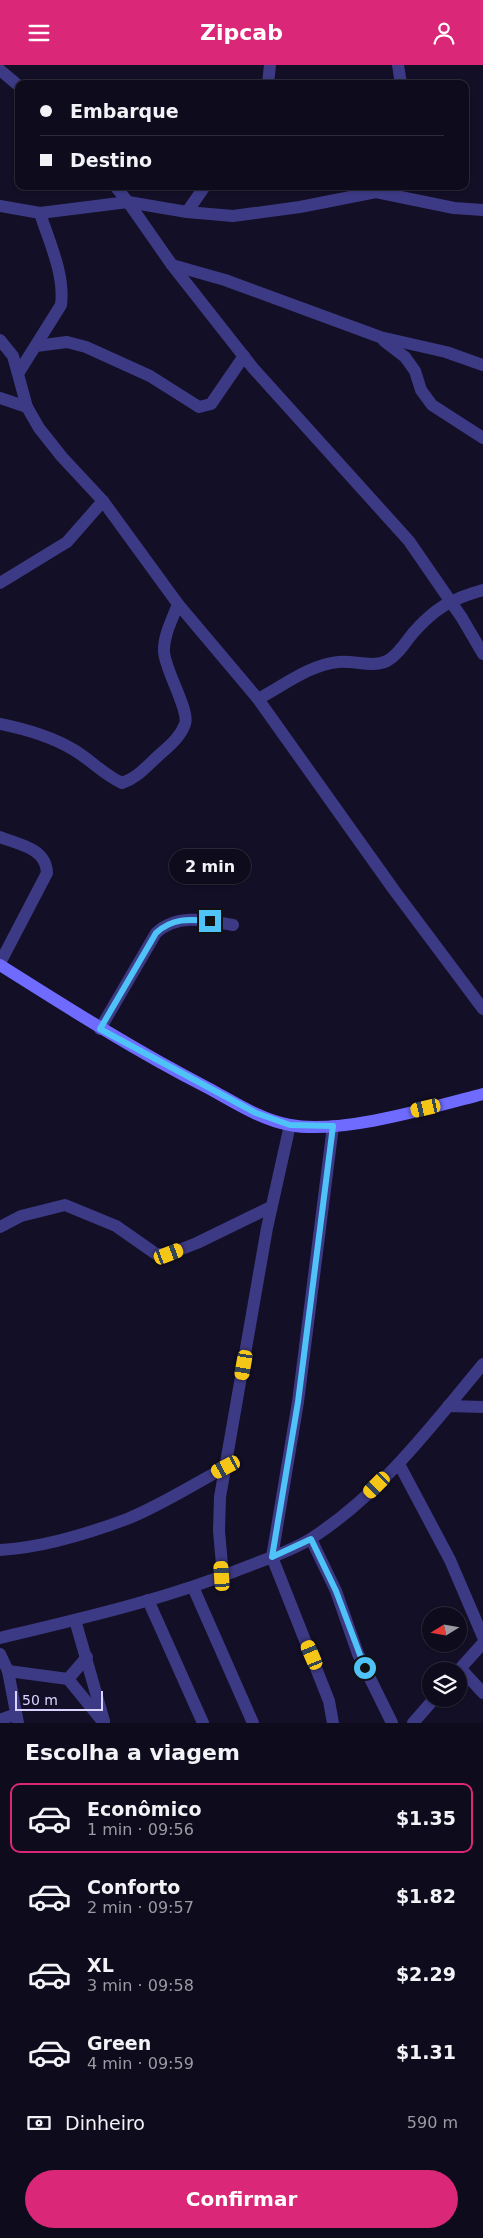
<!DOCTYPE html>
<html lang="pt">
<head>
<meta charset="utf-8">
<style>
  body { margin:0; font-family:"DejaVu Sans",sans-serif; background:#1c1929; color:#f1f3f6; height:100vh; display:flex; flex-direction:column; font-size:19px; white-space:nowrap }
  * { box-sizing:border-box; margin:0 }
  p { font-size:16px; color:#9b9ba3 }
  .icon { flex:none; width:28px; height:28px; fill:none; stroke:currentColor; stroke-width:2; stroke-linecap:round; stroke-linejoin:round }
  .map { position:relative; height:1658px; overflow:hidden }
  .details { display:flex; flex-direction:column; background:#0e0b1c; flex:1 }
  .details>* { flex:none }
  .guide { position:absolute; left:15px; top:15px; width:454px; height:110px; border-radius:10px; box-shadow:0 1px 4px #0004,0 0 0 1px #2e2b3b; display:grid; align-content:center; height:110px; padding:0 25px; background:#0e0b1c }
  .needle { width:32px; rotate:259deg }
  .buttons { position:absolute; left:422px; top:1542px; display:grid; gap:10px }
  .buttons a { display:grid; place-items:center; width:45px; height:45px; border-radius:50%; background:#0e0b1c; box-shadow:0 1px 4px #0004,0 0 0 1px #2e2b3b; font-size:25px }
  .scale { position:absolute; left:15px; bottom:12px; width:88px; box-sizing:border-box; padding-left:5px; border:2px solid #d9d4ff; border-top:0; font-size:14px; line-height:18px; white-space:nowrap; color:#d9d4ff; -webkit-text-stroke:4px #130f26; paint-order:stroke }
  .end { position:absolute; width:22px; height:22px; margin:-11px; border:6px solid #4fc3f7; background:#111; box-shadow:0 0 0 2px #111 }
  .from { border-radius:50% }
  .bubble { position:absolute; height:35px; border-radius:18px; background:#0e0b1c; box-shadow:0 1px 4px #0004,0 0 0 1px #2e2b3b; font-size:16px; font-weight:700; line-height:35px; text-align:center }
  .car { position:absolute; width:15px; height:30px; margin:-15px -8px; border-radius:6px; box-shadow:0 0 4px 1px #0007; background:linear-gradient(#f5c518 24%,#345 0 40%,#f5c518 0 76%,#345 0 86%,#f5c518 0) }
  .guide b { display:flex; align-items:center; gap:18px; height:48px; font-size:19px }
  .guide b+b { border-top:1px solid #2e2b3b }
  .guide i { width:12px; height:12px; background:#f1f3f6 }
  ul { padding:0; list-style:none }
  li { display:flex; align-items:center; gap:15px; height:70px; margin:0 10px 8px; padding:0 15px; border:2px solid transparent; border-radius:10px }
  li div { flex:1 }
  li b { display:block; font-size:19px }
  li em { font-style:normal; font-weight:700 }
  li.current { border-color:#db2777 }
  li>.icon { width:45px; height:45px; stroke-width:1.5 }
  h2 { padding:0 25px; font-size:22px; line-height:60px }
  .pay { display:flex; align-items:center; gap:12px; height:55px; padding:0 25px; font-size:19px }
  .pay p { margin-inline-start:auto }
  .cta { display:flex; gap:10px; margin-top:auto; padding:10px 25px }
  .cta a { flex:1; height:58px; border-radius:30px; background:#db2777; color:#fff; font-size:20px; font-weight:700; line-height:58px; text-align:center }
  header { display:flex; justify-content:space-between; align-items:center; height:65px; padding:0 25px; background:#db2777; color:#fff; font-size:22px; font-weight:700 }
  .map>svg:first-child { display:block }
  .lines { fill:none; stroke-linecap:round; stroke-linejoin:round }
  .street { stroke:#3d3a85; stroke-width:12 }
  .secondary { stroke:#6f6bff; stroke-width:12 }
  .route { stroke:#4fc3f7; stroke-width:6 }
</style>
</head>
<body>
<header><svg class="icon" aria-label="menu" viewBox="0 0 24 24"><path d="M4 6h16M4 12h16M4 18h16"/></svg>Zipcab<svg class="icon" aria-label="person" viewBox="0 0 24 24"><circle cx="12" cy="8" r="4"/><path d="M4 21q1-7 8-7t8 7"/></svg></header>
<div class="map">
<svg width="483" height="1658" viewBox="0 0 483 1658">
  <rect width="100%" height="100%" fill="#130f26"/>
  <g class="lines">
    <g class="street">
      <path d="M398,0L401,19"/>
      <path d="M0,5L19,21"/>
      <path d="M268,19L270,0"/>
      <path d="M115,121L128,137L172,200L253,303L409,476L462,553L483,589"/>
      <path d="M0,141L40,148L128,137L187,147L233,151L300,142L376,127L454,143L483,145"/>
      <path d="M187,147L205,121"/>
      <path d="M172,200L225,215L380,272L446,287L483,300"/>
      <path d="M0,275L13,291L27,342L39,363L62,392L103,436L178,539L258,634L394,825L483,944"/>
      <path d="M384,276L405,292L415,306L421,325L432,340L483,373"/>
      <path d="M36,281L67,277L86,282L150,311L199,342L211,339L244,291"/>
      <path d="M19,307L61,240C65,209 49,177 40,148"/>
      <path d="M0,333L27,342"/>
      <path d="M0,518L67,477L103,436"/>
      <path d="M258,634C283,621 309,600 338,597C353,595 372,603 387,596C398,590 405,578 413,568C435,543 451,534 483,525"/>
      <path d="M0,659C25,664 52,672 74,685C91,695 104,710 122,718C137,713 146,702 158,691C168,682 180,673 185,659C190,646 165,605 164,587C163,571 173,553 178,539"/>
      <path d="M0,772C20,780 46,783 47,808L0,898"/>
      <path d="M100,964L156,868C177,848 206,855 233,860"/>
      <path d="M333,1061L298,1337L272,1492L329,1636L333,1658"/>
      <path d="M0,1162L21,1151L65,1140L116,1161L156,1189H169L197,1178L271,1142"/>
      <path d="M448,1341L483,1342"/>
      <path d="M399,1399L450,1495L483,1572"/>
      <path d="M311,1474L336,1526L358,1589L392,1658"/>
      <path d="M0,1485C42,1483 87,1469 127,1454C160,1441 194,1419 226,1402"/>
      <path d="M223,1511L219,1466L220,1432L267,1163L290,1060"/>
      <path d="M193,1522L253,1658"/>
      <path d="M148,1535L203,1658"/>
      <path d="M75,1555L104,1656"/>
      <path d="M0,1573C83,1553 167,1534 246,1502C268,1493 292,1486 312,1473C381,1428 431,1362 483,1299"/>
      <path d="M0,1589L8,1606L18,1658"/>
      <path d="M461,1604L483,1628"/>
      <path d="M8,1606L68,1614L104,1658"/>
      <path d="M458,1606L483,1578"/>
      <path d="M68,1614L87,1592"/>
      <path d="M0,1655L16,1649"/>
      <path d="M413,1658L434,1634"/>
    </g>
    <path class="secondary" d="M0,900C68,943 136,986 208,1023C234,1037 261,1055 290,1060C340,1070 433,1042 483,1029"/>
  </g>
  <g class="lines">
    <path class="route" d="M210,856C189,854 172,853 156,868L100,964L256,1048L290,1060L333,1061L298,1337L272,1492L311,1474L336,1526L365,1603"/>
  </g>
</svg>
<div class="buttons">
<a><svg class="needle" viewBox="-14 -14 28 28"><path d="M0-13l5 13h-10z" fill="#e53935"/><path d="M0 13l5-13h-10z" fill="#9b9ba3"/></svg></a>
<a><svg class="icon" aria-label="layers" viewBox="0 0 24 24"><path d="M12 4l9 5-9 5-9-5zM3 14l9 5 9-5"/></svg></a>
</div>
<div class="scale">50 m</div>
<i class="end from" style="left:365px;top:1603px"></i>
<i class="end" style="left:210px;top:856px"></i>
<div class="bubble" style="left:169px;top:784px;width:82px">2 min</div>
<i class="car" style="left:426px;top:1043px;rotate:257deg"></i>
<i class="car" style="left:169px;top:1189px;rotate:69deg"></i>
<i class="car" style="left:244px;top:1300px;rotate:190deg"></i>
<i class="car" style="left:226px;top:1402px;rotate:242deg"></i>
<i class="car" style="left:377px;top:1420px;rotate:225deg"></i>
<i class="car" style="left:222px;top:1511px;rotate:356deg"></i>
<i class="car" style="left:312px;top:1590px;rotate:337deg"></i>
<div class="guide">
<b><i class="from"></i>Embarque</b>
<b><i></i>Destino</b>
</div>
</div>
<section class="details">
<h2>Escolha a viagem</h2>
<ul>
<li class="current"><svg class="icon" aria-label="car" viewBox="0 0 24 24"><path d="M5 17H2v-5l4-1 3-4h7l3 4 3 1v5h-3M9 17h6M6 11h13"/><circle cx="7" cy="17" r="2"/><circle cx="17" cy="17" r="2"/></svg><div><b>Econômico</b><p>1 min · 09:56</p></div><em>$1.35</em></li>
<li><svg class="icon" aria-label="car" viewBox="0 0 24 24"><path d="M5 17H2v-5l4-1 3-4h7l3 4 3 1v5h-3M9 17h6M6 11h13"/><circle cx="7" cy="17" r="2"/><circle cx="17" cy="17" r="2"/></svg><div><b>Conforto</b><p>2 min · 09:57</p></div><em>$1.82</em></li>
<li><svg class="icon" aria-label="car" viewBox="0 0 24 24"><path d="M5 17H2v-5l4-1 3-4h7l3 4 3 1v5h-3M9 17h6M6 11h13"/><circle cx="7" cy="17" r="2"/><circle cx="17" cy="17" r="2"/></svg><div><b>XL</b><p>3 min · 09:58</p></div><em>$2.29</em></li>
<li><svg class="icon" aria-label="car" viewBox="0 0 24 24"><path d="M5 17H2v-5l4-1 3-4h7l3 4 3 1v5h-3M9 17h6M6 11h13"/><circle cx="7" cy="17" r="2"/><circle cx="17" cy="17" r="2"/></svg><div><b>Green</b><p>4 min · 09:59</p></div><em>$1.31</em></li>
</ul>
<div class="pay"><svg class="icon" aria-label="cash" viewBox="0 0 24 24"><path d="M3 7h18v10H3z"/><circle cx="12" cy="12" r="2"/></svg>Dinheiro<p>590 m</p></div>
<div class="cta"><a>Confirmar</a></div>
</section>
</body>
</html>
